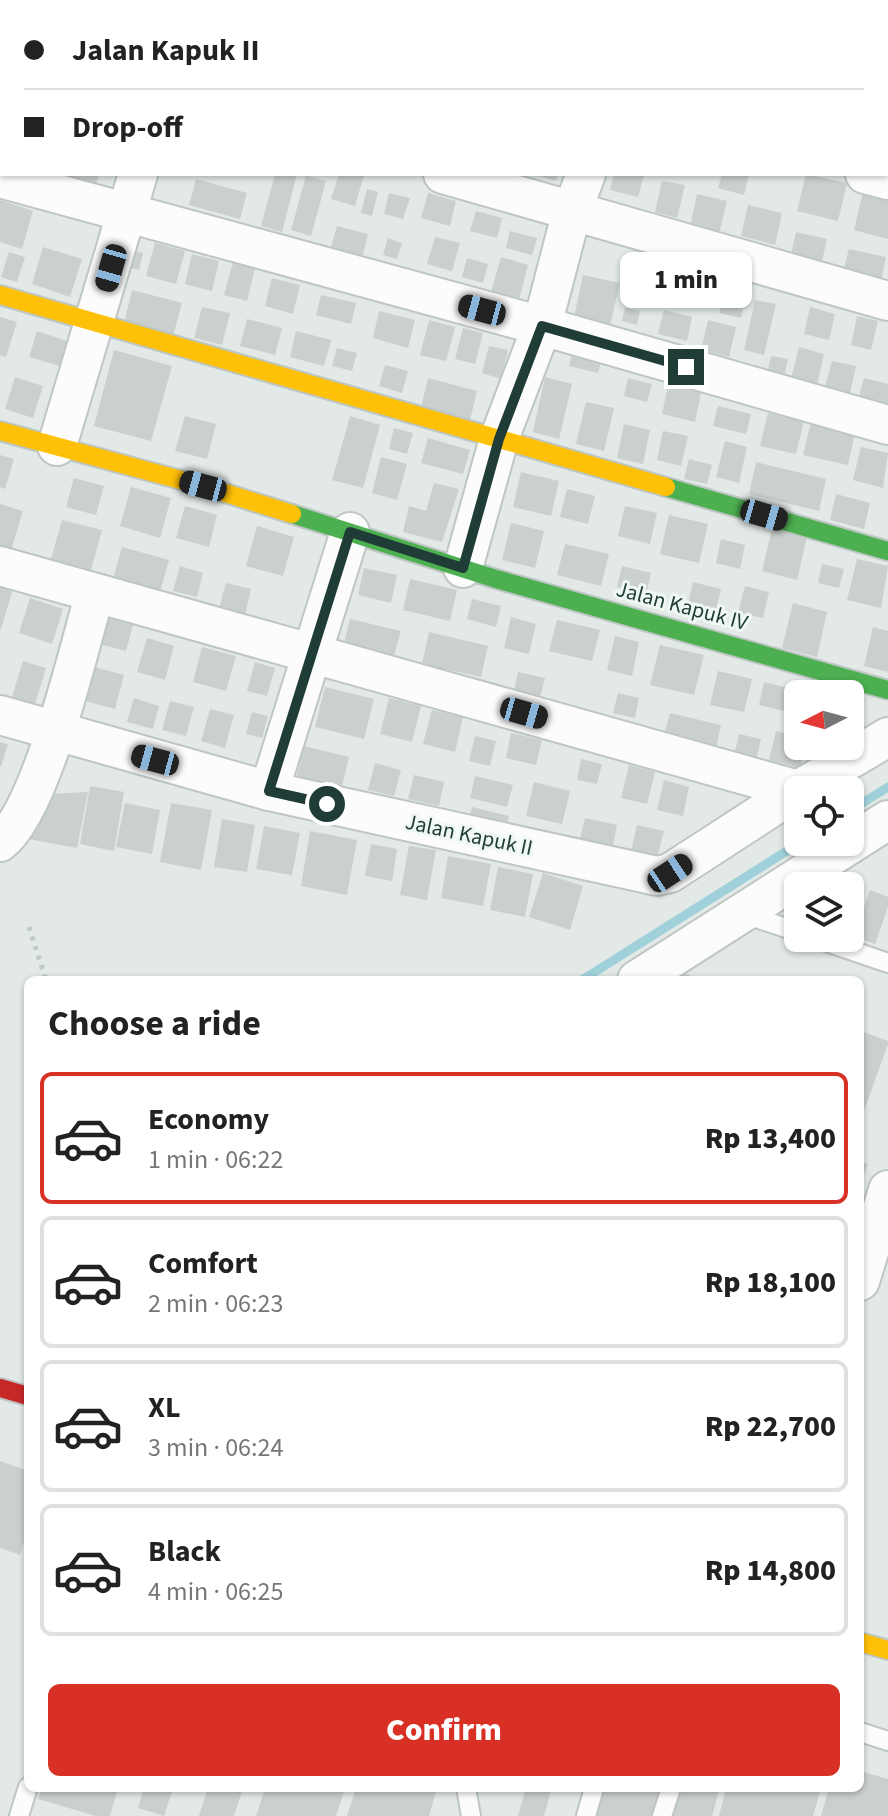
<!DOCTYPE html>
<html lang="en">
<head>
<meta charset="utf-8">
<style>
  body { margin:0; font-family:"Source Sans 3",sans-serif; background:#f6f6f6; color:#222; height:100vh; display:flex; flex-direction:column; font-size:30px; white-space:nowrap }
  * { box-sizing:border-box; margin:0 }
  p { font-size:26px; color:#767676 }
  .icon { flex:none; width:44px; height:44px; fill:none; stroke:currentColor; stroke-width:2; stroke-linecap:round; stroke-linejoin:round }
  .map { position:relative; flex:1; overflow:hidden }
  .details { position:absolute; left:24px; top:976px; width:840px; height:816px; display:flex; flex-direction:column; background:#fff; border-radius:12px; box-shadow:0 2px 6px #0004 }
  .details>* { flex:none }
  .banner { position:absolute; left:0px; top:0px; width:888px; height:176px; box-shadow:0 2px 6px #0004; display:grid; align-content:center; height:176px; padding:0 24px; background:#fff }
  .needle { width:52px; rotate:264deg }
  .fabs { position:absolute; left:784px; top:680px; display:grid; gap:16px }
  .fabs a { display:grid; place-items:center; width:80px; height:80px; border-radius:12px; background:#fff; box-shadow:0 2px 6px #0004; font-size:40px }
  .end { position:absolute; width:36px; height:36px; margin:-18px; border:10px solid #1f3d36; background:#fff; box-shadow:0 0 0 4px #fff }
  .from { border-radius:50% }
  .bubble { position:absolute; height:56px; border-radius:12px; background:#fff; box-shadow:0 2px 6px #0004; font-size:26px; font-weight:800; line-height:56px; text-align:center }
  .car { position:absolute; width:24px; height:48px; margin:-24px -12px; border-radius:10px; box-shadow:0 0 6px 2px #0007; background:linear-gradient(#222 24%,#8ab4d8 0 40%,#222 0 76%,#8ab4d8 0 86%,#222 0) }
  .banner b { display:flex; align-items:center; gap:28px; height:76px; font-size:30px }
  .banner b+b { border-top:2px solid #e0e0e0 }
  .banner i { width:20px; height:20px; background:#222 }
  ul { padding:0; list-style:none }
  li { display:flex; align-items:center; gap:24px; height:132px; margin:0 16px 12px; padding:0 8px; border:4px solid #e0e0e0; border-radius:12px }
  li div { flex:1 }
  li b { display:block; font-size:30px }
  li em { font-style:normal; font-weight:800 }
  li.active { border-color:#d93025 }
  li>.icon { width:72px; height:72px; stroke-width:1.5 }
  h2 { padding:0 24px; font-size:36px; line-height:96px }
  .primary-button { display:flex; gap:16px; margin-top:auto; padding:16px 24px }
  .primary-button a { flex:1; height:92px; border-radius:12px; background:#d93025; color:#fff; font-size:32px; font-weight:800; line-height:92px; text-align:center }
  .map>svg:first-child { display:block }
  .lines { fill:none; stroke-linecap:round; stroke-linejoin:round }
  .stream { stroke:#a0d1da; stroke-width:9 }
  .building { fill:#cad0ce }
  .lane-casing { stroke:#bfc6c3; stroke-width:22 }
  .street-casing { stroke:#bfc6c3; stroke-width:42 }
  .fast-casing { stroke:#bec6c3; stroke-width:22 }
  .slow-casing { stroke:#bec6c3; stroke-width:22 }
  .jam-casing { stroke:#bec6c3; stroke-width:22 }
  .path { stroke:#bfc9c6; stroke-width:5; stroke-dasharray:4 6; stroke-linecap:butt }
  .lane { stroke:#fbfcfb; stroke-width:18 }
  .street { stroke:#fbfcfb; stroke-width:38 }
  .fast { stroke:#4caf50; stroke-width:18 }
  .slow { stroke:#ffc107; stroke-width:18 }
  .jam { stroke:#c62828; stroke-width:18 }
  .route { stroke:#1f3d36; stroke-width:10 }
  .labels { text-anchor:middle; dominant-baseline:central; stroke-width:6; stroke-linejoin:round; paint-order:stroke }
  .street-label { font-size:22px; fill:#1f3d36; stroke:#f0f8f4 }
</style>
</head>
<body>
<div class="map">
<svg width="888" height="1816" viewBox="0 0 888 1816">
  <rect width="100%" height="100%" fill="#e2e9e6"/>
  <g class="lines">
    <g class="stream">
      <path d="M850,811L888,787"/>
      <path d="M582,980L801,842"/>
    </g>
  </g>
  <g class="building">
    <path d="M38,174H99L94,192Z"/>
    <path d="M275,174H297L282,232L261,226Z"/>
    <path d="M339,174L364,175L355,206L331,199Z"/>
    <path d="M533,174H558L556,181Z"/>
    <path d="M614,174H644L638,197L610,190Z"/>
    <path d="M722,174H749L744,195L718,188Z"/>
    <path d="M806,174L847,183L838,221L797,211Z"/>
    <path d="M306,176L326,181L311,236L291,230Z"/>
    <path d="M196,179L247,193L240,219L189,205Z"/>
    <path d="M662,181L685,185L677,218L655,212Z"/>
    <path d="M367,189L378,192L372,216L361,213Z"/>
    <path d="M863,192L888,198V239L854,230Z"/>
    <path d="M389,193L410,198L403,219L384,214Z"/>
    <path d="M428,193L456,201L450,226L421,218Z"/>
    <path d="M697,194L727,201L719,234L690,227Z"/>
    <path d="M0,200L33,211L22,249L0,242Z"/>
    <path d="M748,205L782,213L775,245L741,236Z"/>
    <path d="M476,211L502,218L497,238L470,231Z"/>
    <path d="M337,226L368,234L362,259L330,250Z"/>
    <path d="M510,231L537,238L532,255L506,248Z"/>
    <path d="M796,232L827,239L821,266L790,259Z"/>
    <path d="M435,237L460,243L452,271L427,264Z"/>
    <path d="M388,238L402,243L397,259L383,255Z"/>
    <path d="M155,243L185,251L176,284L146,276Z"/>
    <path d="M43,247L82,259L70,297L32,284Z"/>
    <path d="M126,249L143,253L139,270L122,266Z"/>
    <path d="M849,249L886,257L880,285L842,276Z"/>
    <path d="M9,252L25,257L17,282L1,277Z"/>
    <path d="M192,254L219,261L212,291L185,284Z"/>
    <path d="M637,255L667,262L660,293L630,285Z"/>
    <path d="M501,257L528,265L518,304L490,296Z"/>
    <path d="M234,258L256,264L247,301L224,295Z"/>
    <path d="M467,258L488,264L483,283L462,277Z"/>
    <path d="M677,261L718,271L710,302L670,292Z"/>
    <path d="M583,275L620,283L610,325L574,317Z"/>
    <path d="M272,278L300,285L293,314L265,306Z"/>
    <path d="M725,288L746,293L741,318L719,313Z"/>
    <path d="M132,290L182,303L173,336L124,323Z"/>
    <path d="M321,295L356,303L351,324L316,315Z"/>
    <path d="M755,300L776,304L764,355L744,350Z"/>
    <path d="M202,307L230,313L222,345L194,338Z"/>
    <path d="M810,307L835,314L829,340L804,334Z"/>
    <path d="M625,308L640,311L637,325L622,321Z"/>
    <path d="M664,310L692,317L687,341L658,334Z"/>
    <path d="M379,311L415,320L408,348L373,338Z"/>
    <path d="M857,316L878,321L871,350L851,345Z"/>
    <path d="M0,317L17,322L6,357L0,355Z"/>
    <path d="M247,319L282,328L275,355L240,346Z"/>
    <path d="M429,320L455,327L446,361L420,355Z"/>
    <path d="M708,320L736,327L729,357L701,350Z"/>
    <path d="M463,328L483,333L475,364L455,359Z"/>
    <path d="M37,331L67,341L60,366L29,357Z"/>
    <path d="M296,331L331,340L324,366L290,357Z"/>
    <path d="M574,344L604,351L598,373L569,366Z"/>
    <path d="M489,346L508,350L501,379L482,373Z"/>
    <path d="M799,347L824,354L817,385L791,379Z"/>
    <path d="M337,348L357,353L352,371L332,366Z"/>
    <path d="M114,350L172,366L151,441L94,426Z"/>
    <path d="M771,356L788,359L784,377L767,374Z"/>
    <path d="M832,361L856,366L850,393L825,387Z"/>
    <path d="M385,365L408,371L402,393L379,386Z"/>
    <path d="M15,377L43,386L33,418L5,409Z"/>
    <path d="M545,377L572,384L559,439L533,432Z"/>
    <path d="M428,378L477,391L470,420L421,407Z"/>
    <path d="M628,378L652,384L647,402L624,396Z"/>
    <path d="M864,378L888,384V411L857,404Z"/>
    <path d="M669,380L702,388L695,422L662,414Z"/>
    <path d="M586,402L614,408L604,451L576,444Z"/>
    <path d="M718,406L751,414L746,434L713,426Z"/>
    <path d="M768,413L804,421L796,454L760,446Z"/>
    <path d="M185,416L216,424L207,459L175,451Z"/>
    <path d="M350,416L380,425L363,488L332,480Z"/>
    <path d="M812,418L856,429L848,465L803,455Z"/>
    <path d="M624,424L650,430L643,464L617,458Z"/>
    <path d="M394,428L413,433L407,454L389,449Z"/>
    <path d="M663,431L688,436L681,466L657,460Z"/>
    <path d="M428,438L470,450L463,474L421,463Z"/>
    <path d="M725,441L747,447L739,483L716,477Z"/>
    <path d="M861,447L888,453L883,488L853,480Z"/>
    <path d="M0,455L14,459L5,489L0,487Z"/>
    <path d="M381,457L407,464L397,500L372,493Z"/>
    <path d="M689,459L712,465L707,484L684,479Z"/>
    <path d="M756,462L826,479L819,511L749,494Z"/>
    <path d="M521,472L559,481L551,516L513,507Z"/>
    <path d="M74,478L104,486L96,515L66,507Z"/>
    <path d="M434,483L459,489L442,542L403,532L409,506L426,511Z"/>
    <path d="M131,487L171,498L160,538L120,526Z"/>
    <path d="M567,489L595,496L588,524L560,517Z"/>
    <path d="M836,494L870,503L864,529L830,520Z"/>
    <path d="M0,504L23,511L9,557L0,555Z"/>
    <path d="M185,506L217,515L209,547L176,538Z"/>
    <path d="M625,506L657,513L650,544L618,536Z"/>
    <path d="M669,515L708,524L699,563L660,554Z"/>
    <path d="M62,520L102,530L91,570L51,559Z"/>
    <path d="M511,523L544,531L535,568L502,560Z"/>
    <path d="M257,526L294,537L283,576L246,566Z"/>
    <path d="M772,529L807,537L797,580L762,571Z"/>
    <path d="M721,539L745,545L740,569L716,563Z"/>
    <path d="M565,544L609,554L601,586L557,575Z"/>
    <path d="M122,547L169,560L160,592L113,579Z"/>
    <path d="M857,559L888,566L881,608L847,600Z"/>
    <path d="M822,564L844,569L839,588L818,583Z"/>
    <path d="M180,566L203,573L197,597L173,591Z"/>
    <path d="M622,566L651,573L646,594L617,587Z"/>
    <path d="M364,568L397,575L391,603L358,595Z"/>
    <path d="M410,579L457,590L450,621L403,610Z"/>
    <path d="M693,582L721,589L715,615L687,608Z"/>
    <path d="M226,583L251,589L244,619L218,612Z"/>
    <path d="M0,585L13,589L1,629H0Z"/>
    <path d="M745,586L769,592L763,618L738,613Z"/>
    <path d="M30,598L63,609L52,644L19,633Z"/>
    <path d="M472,599L501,606L496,627L467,619Z"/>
    <path d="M793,603L827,612L817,657L782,648Z"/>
    <path d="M107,614L134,621L126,651L99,644Z"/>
    <path d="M511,617L536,624L529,654L504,648Z"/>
    <path d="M350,619L401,631L394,656L344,644Z"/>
    <path d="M557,620L600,630L592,661L549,651Z"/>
    <path d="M873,627L888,631V672L864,666Z"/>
    <path d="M429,632L488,646L481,677L422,664Z"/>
    <path d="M615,636L639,642L632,676L607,670Z"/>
    <path d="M147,638L174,646L165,680L137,672Z"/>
    <path d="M660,645L704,655L694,695L650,685Z"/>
    <path d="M202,647L236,656L226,691L193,682Z"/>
    <path d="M23,661L46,668L34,707L11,700Z"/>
    <path d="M255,662L275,668L267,696L247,691Z"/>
    <path d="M91,666L124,675L115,709L82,700Z"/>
    <path d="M718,671L752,679L744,712L710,705Z"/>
    <path d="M518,672L545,678L539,702L513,696Z"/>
    <path d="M764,682L797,690L792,713L759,705Z"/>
    <path d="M325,687L374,699L364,739L315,727Z"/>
    <path d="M618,693L639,698L635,718L613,713Z"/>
    <path d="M134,698L159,706L153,729L127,722Z"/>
    <path d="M389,698L421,706L412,742L380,734Z"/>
    <path d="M170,701L194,707L186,736L162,730Z"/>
    <path d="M850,702L860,704L854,734L850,733Z"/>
    <path d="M210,709L234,715L225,748L201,741Z"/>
    <path d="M432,710L463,717L455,752L423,744Z"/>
    <path d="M252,712L268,716L262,738L246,734Z"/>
    <path d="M670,713L721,725L716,748L664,736Z"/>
    <path d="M776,731L798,736V746H805L800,768L769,760Z"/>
    <path d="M511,733L542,740L536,765L506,758Z"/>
    <path d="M739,734L761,739L756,760L734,755Z"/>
    <path d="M475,736L496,741L490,766L469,761Z"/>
    <path d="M0,742L8,744L1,767L0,766Z"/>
    <path d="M304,746L349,757L339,799L294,788Z"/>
    <path d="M581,759L602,764L597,784L577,780Z"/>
    <path d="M375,763L401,770L394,796L368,790Z"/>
    <path d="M629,765L655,772L647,804L621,798Z"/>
    <path d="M414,775L444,782L439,806L408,799Z"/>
    <path d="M475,776L513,785L507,807L470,798Z"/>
    <path d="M664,780L689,787L683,816L657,810Z"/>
    <path d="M534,782L570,791L562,824L526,816Z"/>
    <path d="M90,786L124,792L114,851L80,844Z"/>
    <path d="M88,792L77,848L17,837L31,795Z"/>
    <path d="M125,803L160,810L152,854L116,847Z"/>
    <path d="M171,803L212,810L201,870L160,862Z"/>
    <path d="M472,807L509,816L505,832L468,824Z"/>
    <path d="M585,818L617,825L611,855L578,847Z"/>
    <path d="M222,819L255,825L247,872L214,867Z"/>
    <path d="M637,825L664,831L656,862L630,856Z"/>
    <path d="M264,826L300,833L292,875L256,869Z"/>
    <path d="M310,831L357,840L347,895L301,886Z"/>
    <path d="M371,844L397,849L392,881L365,876Z"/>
    <path d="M409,846L436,850L427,900L400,895Z"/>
    <path d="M448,856L491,864L483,906L441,898Z"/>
    <path d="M498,867L533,874L525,917L490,910Z"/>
    <path d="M543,873L583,886L570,930L529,917Z"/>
    <path d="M870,890L888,897V907L875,944L854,936Z"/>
    <path d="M678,971L703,980H674Z"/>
    <path d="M861,1031L888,1041V1044L860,1122Z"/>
    <path d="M860,1161L868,1164L860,1185Z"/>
    <path d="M0,1461L28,1471V1530L20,1555L0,1548Z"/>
    <path d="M860,1771L888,1779V1816H821L829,1788H860Z"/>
    <path d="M42,1788H118L110,1816H96L38,1799Z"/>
    <path d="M144,1788H173L164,1816L138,1808Z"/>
    <path d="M208,1788H243L234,1816H199Z"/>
    <path d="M265,1788H345L336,1816H256Z"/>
    <path d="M356,1788H437L429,1816H347Z"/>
    <path d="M526,1788H552L544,1816H518Z"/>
    <path d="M601,1788H665L656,1816H591Z"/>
    <path d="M673,1788H720L712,1816H664Z"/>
    <path d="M726,1788H821L813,1816H719Z"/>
  </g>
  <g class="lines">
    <defs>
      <g id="lane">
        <path d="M744,914L798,932"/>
        <path d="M815,938L888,963"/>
        <path d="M860,1732L888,1741"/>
        <path d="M466,1788L471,1816"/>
        <path d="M19,1816L28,1787"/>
        <path d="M586,1816L594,1788"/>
        <path d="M662,1816L671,1788"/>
      </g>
      <g id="street">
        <path d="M683,0L690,2"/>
        <path d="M189,2L190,0"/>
        <path d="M651,2L652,0"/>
        <path d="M0,51L2,52"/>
        <path d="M886,58L888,59"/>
        <path d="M443,174L888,301"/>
        <path d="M865,174L888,180"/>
        <path d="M0,178L542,326L888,425"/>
        <path d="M57,446L138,174"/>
        <path d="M0,566L798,790"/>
        <path d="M463,568L499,439L542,326L572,211L586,174"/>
        <path d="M0,715L269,791L657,876L670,873L798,790"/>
        <path d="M798,790L888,737"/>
        <path d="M269,791L350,532"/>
        <path d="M0,842C42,811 79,647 95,593"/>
        <path d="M637,980L888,820"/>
        <path d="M860,1281L888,1190"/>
      </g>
      <g id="fast">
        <path d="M666,487L888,551"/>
        <path d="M292,514L496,579L888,690"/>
      </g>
      <g id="slow">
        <path d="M0,295L666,487"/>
        <path d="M0,431L203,486L292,514"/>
        <path d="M860,1642L888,1650"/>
      </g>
      <path id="jam" d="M0,1388L28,1396"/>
    </defs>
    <use href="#lane" class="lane-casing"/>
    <use href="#street" class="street-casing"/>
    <use href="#fast" class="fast-casing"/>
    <use href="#slow" class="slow-casing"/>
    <use href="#jam" class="jam-casing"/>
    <path class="path" d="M29,927L46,980"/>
    <use href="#lane" class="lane"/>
    <use href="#street" class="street"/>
    <use href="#fast" class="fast"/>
    <use href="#slow" class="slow"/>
    <use href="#jam" class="jam"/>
  </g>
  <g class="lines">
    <path class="route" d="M327,804L269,791L350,532L463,568L499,439L542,326L686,367"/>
  </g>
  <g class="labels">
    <g class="street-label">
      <text transform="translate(682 606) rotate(15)">Jalan Kapuk IV</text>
      <text transform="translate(469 835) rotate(12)">Jalan Kapuk II</text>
    </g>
  </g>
</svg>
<div class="fabs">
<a><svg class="needle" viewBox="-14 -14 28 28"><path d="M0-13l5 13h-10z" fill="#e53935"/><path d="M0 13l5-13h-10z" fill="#767676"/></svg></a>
<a><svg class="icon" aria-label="locate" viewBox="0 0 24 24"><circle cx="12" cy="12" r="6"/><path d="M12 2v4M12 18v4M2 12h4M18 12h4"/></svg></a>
<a><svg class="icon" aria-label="layers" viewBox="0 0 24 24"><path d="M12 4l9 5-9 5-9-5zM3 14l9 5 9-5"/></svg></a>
</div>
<i class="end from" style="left:327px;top:804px"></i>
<i class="end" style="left:686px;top:367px"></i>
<div class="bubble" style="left:620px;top:252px;width:132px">1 min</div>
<i class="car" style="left:111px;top:268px;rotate:196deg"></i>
<i class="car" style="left:482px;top:310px;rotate:285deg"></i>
<i class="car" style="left:203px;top:486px;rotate:285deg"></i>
<i class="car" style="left:764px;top:515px;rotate:106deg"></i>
<i class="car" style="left:524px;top:713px;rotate:106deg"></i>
<i class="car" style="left:155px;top:760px;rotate:285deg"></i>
<i class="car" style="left:670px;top:873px;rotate:57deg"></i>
<div class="banner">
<b><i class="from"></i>Jalan Kapuk II</b>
<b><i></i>Drop-off</b>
</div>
<section class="details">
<h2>Choose a ride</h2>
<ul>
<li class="active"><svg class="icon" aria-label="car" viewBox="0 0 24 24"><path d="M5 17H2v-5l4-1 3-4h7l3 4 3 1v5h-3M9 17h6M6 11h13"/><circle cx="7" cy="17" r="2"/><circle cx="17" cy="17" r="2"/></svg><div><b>Economy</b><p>1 min · 06:22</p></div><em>Rp 13,400</em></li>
<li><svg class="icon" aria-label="car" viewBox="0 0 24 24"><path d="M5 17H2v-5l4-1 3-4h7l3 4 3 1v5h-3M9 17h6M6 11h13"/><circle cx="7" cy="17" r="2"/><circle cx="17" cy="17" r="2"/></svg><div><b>Comfort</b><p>2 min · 06:23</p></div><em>Rp 18,100</em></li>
<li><svg class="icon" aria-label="car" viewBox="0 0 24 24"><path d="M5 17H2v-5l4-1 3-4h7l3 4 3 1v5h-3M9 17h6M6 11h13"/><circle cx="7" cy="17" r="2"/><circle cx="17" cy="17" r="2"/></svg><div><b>XL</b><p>3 min · 06:24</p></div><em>Rp 22,700</em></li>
<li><svg class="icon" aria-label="car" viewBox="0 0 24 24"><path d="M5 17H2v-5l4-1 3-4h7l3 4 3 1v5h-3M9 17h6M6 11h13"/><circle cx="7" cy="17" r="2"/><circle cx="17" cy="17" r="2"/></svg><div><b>Black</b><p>4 min · 06:25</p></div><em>Rp 14,800</em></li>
</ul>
<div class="primary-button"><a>Confirm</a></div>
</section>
</div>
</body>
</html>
